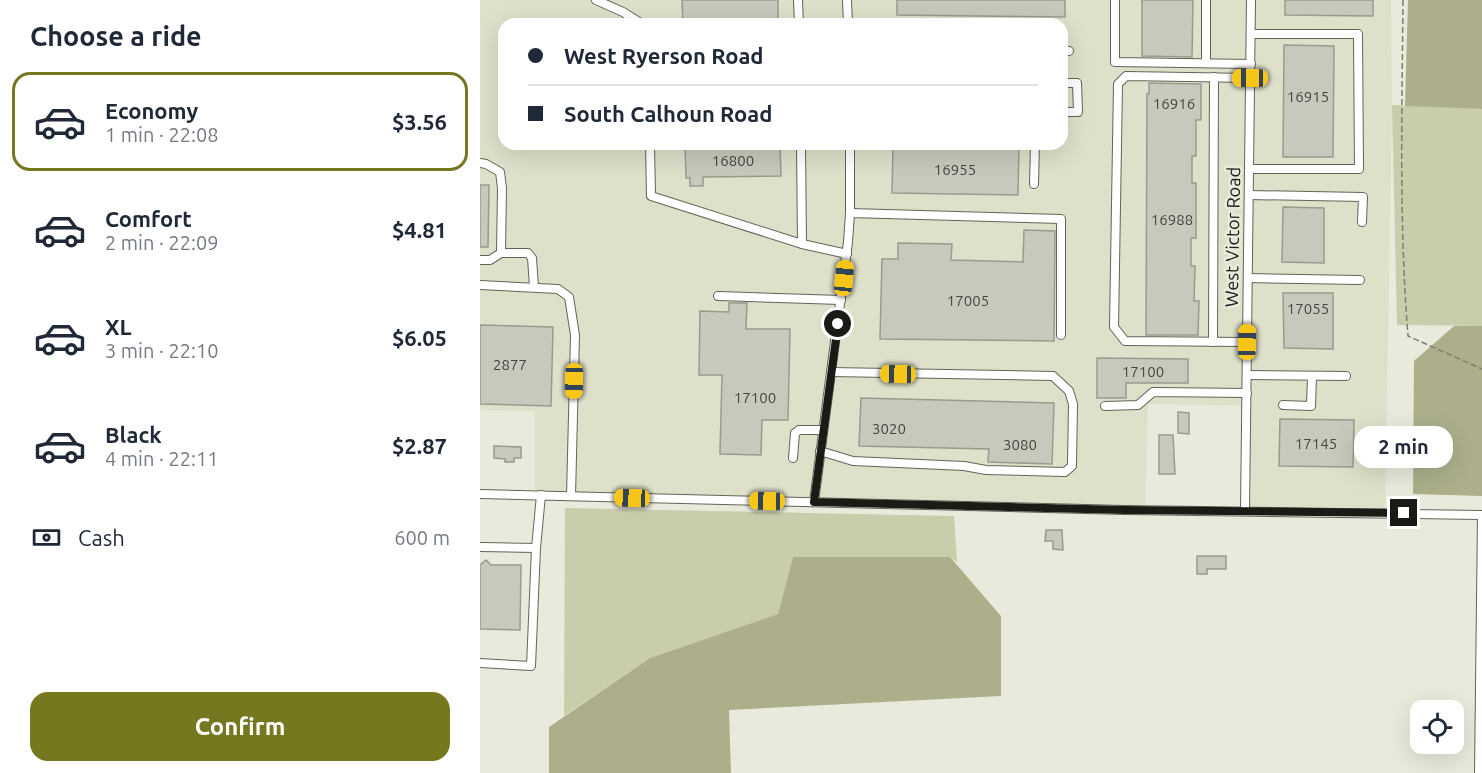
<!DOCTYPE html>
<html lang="en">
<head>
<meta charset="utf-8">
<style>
  body { margin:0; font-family:Ubuntu,sans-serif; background:#f2f2f3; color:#1f2937; height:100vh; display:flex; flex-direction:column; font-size:22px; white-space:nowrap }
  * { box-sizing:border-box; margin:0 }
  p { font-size:20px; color:#747a83 }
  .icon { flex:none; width:33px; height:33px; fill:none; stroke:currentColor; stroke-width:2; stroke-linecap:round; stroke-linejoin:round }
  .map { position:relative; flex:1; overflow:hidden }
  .sheet { display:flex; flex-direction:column; background:#fff; width:480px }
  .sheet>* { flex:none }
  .guide { position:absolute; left:18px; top:18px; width:570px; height:132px; border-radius:18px; box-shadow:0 6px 24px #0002; display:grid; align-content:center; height:132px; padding:0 30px; background:#fff }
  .fabs { position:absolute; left:930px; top:700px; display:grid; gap:12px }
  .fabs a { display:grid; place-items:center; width:54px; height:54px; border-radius:12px; background:#fff; box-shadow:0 6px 24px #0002; font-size:30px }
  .end { position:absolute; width:27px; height:27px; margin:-14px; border:8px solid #1b1b16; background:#fff; box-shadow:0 0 0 3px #fff }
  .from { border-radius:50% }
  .bubble { position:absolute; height:42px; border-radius:18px; background:#fff; box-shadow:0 6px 24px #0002; font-size:20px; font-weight:700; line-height:42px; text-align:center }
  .car { position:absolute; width:18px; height:36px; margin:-18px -9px; border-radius:8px; box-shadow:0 0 4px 2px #0007; background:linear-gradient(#f5c518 24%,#345 0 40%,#f5c518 0 76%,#345 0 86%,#f5c518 0) }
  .guide b { display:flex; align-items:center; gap:21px; height:57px; font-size:22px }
  .guide b+b { border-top:2px solid #e0e1e3 }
  .guide i { width:15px; height:15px; background:#1f2937 }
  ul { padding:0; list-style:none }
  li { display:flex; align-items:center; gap:18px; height:99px; margin:0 12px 9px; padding:0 18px; border:3px solid transparent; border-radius:18px }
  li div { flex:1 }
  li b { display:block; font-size:22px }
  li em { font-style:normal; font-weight:700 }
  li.current { border-color:#75781f }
  li>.icon { width:54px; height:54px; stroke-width:1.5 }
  h2 { padding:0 30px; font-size:27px; line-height:72px }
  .pay { display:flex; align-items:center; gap:15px; height:66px; padding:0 30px; font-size:22px }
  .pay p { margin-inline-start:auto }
  .button { display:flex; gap:12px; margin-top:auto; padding:12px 30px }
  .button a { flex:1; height:69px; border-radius:18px; background:#75781f; color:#fff; font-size:24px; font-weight:700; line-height:69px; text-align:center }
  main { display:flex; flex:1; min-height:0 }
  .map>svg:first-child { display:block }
  .built { fill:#dee0ca; fill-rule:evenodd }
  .green { fill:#cacdab }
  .forest { fill:#acaf8a }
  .building { fill:#c8c9bc; stroke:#999b8e; stroke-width:1.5 }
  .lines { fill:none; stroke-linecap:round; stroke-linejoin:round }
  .minor-casing { stroke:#636458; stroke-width:10 }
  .path { stroke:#7c7d74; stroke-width:1.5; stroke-dasharray:6 3; stroke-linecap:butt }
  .minor { stroke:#fff; stroke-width:8 }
  .route { stroke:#1b1b16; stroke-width:8 }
  .labels { text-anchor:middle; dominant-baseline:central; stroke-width:5; stroke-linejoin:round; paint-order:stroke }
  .number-label { font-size:15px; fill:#464640 }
  .street-label { font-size:18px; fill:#1b1b16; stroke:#e9eadc }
</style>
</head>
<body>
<main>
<section class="sheet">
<h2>Choose a ride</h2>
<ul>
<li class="current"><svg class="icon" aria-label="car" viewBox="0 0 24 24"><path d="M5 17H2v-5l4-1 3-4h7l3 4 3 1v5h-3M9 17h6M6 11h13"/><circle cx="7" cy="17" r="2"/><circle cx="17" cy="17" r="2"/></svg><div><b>Economy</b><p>1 min · 22:08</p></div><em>$3.56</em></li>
<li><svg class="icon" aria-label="car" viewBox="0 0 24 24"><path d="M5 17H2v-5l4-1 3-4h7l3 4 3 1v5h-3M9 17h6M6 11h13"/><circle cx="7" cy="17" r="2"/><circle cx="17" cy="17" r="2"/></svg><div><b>Comfort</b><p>2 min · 22:09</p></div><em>$4.81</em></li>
<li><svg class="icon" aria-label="car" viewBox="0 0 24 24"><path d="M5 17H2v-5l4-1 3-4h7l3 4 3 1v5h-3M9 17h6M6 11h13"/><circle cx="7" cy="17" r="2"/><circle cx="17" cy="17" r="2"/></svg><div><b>XL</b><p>3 min · 22:10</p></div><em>$6.05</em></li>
<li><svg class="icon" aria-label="car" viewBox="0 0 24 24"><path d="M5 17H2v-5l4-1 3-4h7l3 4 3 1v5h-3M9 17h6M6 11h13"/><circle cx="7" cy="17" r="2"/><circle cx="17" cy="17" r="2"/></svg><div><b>Black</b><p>4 min · 22:11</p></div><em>$2.87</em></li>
</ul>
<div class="pay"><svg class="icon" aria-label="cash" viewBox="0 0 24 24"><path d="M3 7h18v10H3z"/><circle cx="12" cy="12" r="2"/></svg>Cash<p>600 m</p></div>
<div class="button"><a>Confirm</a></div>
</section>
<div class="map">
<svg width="1002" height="773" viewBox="0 0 1002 773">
  <rect width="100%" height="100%" fill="#e9eadc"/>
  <path class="built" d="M0,0H911L912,105L905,513L765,511L766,406L668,404L665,510L55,495V411L0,410ZM24,24H582V144H24Z"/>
  <g class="green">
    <path d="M912,105L1002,109V326L917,325Z"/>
    <path d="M85,508L474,516L477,562L470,557H313L298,614L170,658L84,716Z"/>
  </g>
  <g class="forest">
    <path d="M928,0H1002V109L925,106Z"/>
    <path d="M974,326H1002V496L933,494L934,361Z"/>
    <path d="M313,557H470L521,616V696L249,710L251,773H69V727L170,658L298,614Z"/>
  </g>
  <g class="building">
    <path d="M202,0H298V24H203Z"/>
    <path d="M417,0H585V17L417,15Z"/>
    <path d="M662,0H713L712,57L662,56Z"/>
    <path d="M805,0H893V16L805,15Z"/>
    <path d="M804,45L854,46L853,157H803Z"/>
    <path d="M669,83L721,84V120H716V156H712V183H716V238H711V266H715L714,301H719L718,335H666L667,94H669Z"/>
    <path d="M205,144H300L301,176L223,177V186H210V178H206Z"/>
    <path d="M413,144H539L538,195L412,193Z"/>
    <path d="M0,185H9L8,247H0Z"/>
    <path d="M803,207L844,208V263L802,262Z"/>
    <path d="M544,230L575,231L574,341L400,339L402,259H418V243L472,244L471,260L543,262Z"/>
    <path d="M803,293H853V349L804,348Z"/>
    <path d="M249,303H267L266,329H310L308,420H282L281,455L240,454L242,375H219L220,311L249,312Z"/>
    <path d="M0,325L73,327L71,406L0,404Z"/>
    <path d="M617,358L708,359V383H646V398H617Z"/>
    <path d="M381,398L574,403L572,464L508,462L509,449L379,446Z"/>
    <path d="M698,412L709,413V434L698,433Z"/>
    <path d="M800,419L874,420L873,467L799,466Z"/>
    <path d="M679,435H693L695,474H679Z"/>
    <path d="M14,446L41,447V458H34V462H25V459L14,458Z"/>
    <path d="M566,530H582L583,550L573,549V541H565Z"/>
    <path d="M717,556H746V569H727V574H717Z"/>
    <path d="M6,560L11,565H41L40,630L0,629V565Z"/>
  </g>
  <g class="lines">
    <defs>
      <g id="minor">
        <path d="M116,0L143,12L162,24"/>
        <path d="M318,0L319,24"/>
        <path d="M367,0L368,24"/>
        <path d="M635,0V62L771,64"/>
        <path d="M582,51H589"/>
        <path d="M726,63V0"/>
        <path d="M582,83H597L598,112H582"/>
        <path d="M170,144L171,196L322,244"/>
        <path d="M321,144L322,244L367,254"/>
        <path d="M0,163L6,164L20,172L22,188L21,253H48L52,258L54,287"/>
        <path d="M769,169H879L878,34H771"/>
        <path d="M554,184L555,144"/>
        <path d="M769,195L883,197L882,222"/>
        <path d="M370,213L581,219V335"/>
        <path d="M0,260H10L21,253"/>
        <path d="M768,278L880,280"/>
        <path d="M0,285L78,289L89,297L95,335L91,496"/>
        <path d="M238,296L361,300"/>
        <path d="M733,342L734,77"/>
        <path d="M767,342L645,341L634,327L638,84L646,76L770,78"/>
        <path d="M767,375L866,376"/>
        <path d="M803,405L831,406L832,376"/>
        <path d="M625,406L658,405L673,392L767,393"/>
        <path d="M340,451L373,461L484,466L506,470L585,472L592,466L593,404L589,391L573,376L351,372"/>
        <path d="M313,458L315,433L319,430H343"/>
        <path d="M0,494L645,510L1002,515"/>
        <path d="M334,502L368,242L370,213V144"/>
        <path d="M765,511L771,0"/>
        <path d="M0,547L56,548"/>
        <path d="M0,663L51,666L56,548L61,495"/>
        <path d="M999,773L1002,515"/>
      </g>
    </defs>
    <use href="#minor" class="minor-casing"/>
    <path class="path" d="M923,0C922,112 919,224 928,336L1002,369"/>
    <use href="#minor" class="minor"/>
  </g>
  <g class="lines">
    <path class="route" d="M358,324L334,502L645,510L924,513"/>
  </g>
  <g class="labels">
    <g class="number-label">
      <text x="828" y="96">16915</text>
      <text x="694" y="103">16916</text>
      <text x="253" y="160">16800</text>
      <text x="475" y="169">16955</text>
      <text x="692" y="219">16988</text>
      <text x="488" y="300">17005</text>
      <text x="828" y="308">17055</text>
      <text x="30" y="364">2877</text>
      <text x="663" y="371">17100</text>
      <text x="275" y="397">17100</text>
      <text x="409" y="428">3020</text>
      <text x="836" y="443">17145</text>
      <text x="540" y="444">3080</text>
    </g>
    <g class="street-label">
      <text transform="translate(752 237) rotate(-89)">West Victor Road</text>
    </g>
  </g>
</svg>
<div class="fabs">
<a><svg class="icon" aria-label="locate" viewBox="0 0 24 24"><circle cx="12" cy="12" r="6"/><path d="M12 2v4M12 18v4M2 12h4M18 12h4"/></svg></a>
</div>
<i class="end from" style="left:358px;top:324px"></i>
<i class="end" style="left:924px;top:513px"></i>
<div class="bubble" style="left:874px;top:426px;width:99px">2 min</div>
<i class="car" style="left:770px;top:78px;rotate:270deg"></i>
<i class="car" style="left:364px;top:278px;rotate:6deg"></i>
<i class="car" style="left:767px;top:342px;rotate:1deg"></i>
<i class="car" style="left:418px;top:374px;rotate:271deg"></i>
<i class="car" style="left:94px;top:381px;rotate:181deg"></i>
<i class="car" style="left:152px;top:498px;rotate:272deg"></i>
<i class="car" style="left:287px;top:501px;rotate:271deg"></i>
<div class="guide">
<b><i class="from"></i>West Ryerson Road</b>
<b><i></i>South Calhoun Road</b>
</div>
</div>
</main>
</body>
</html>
